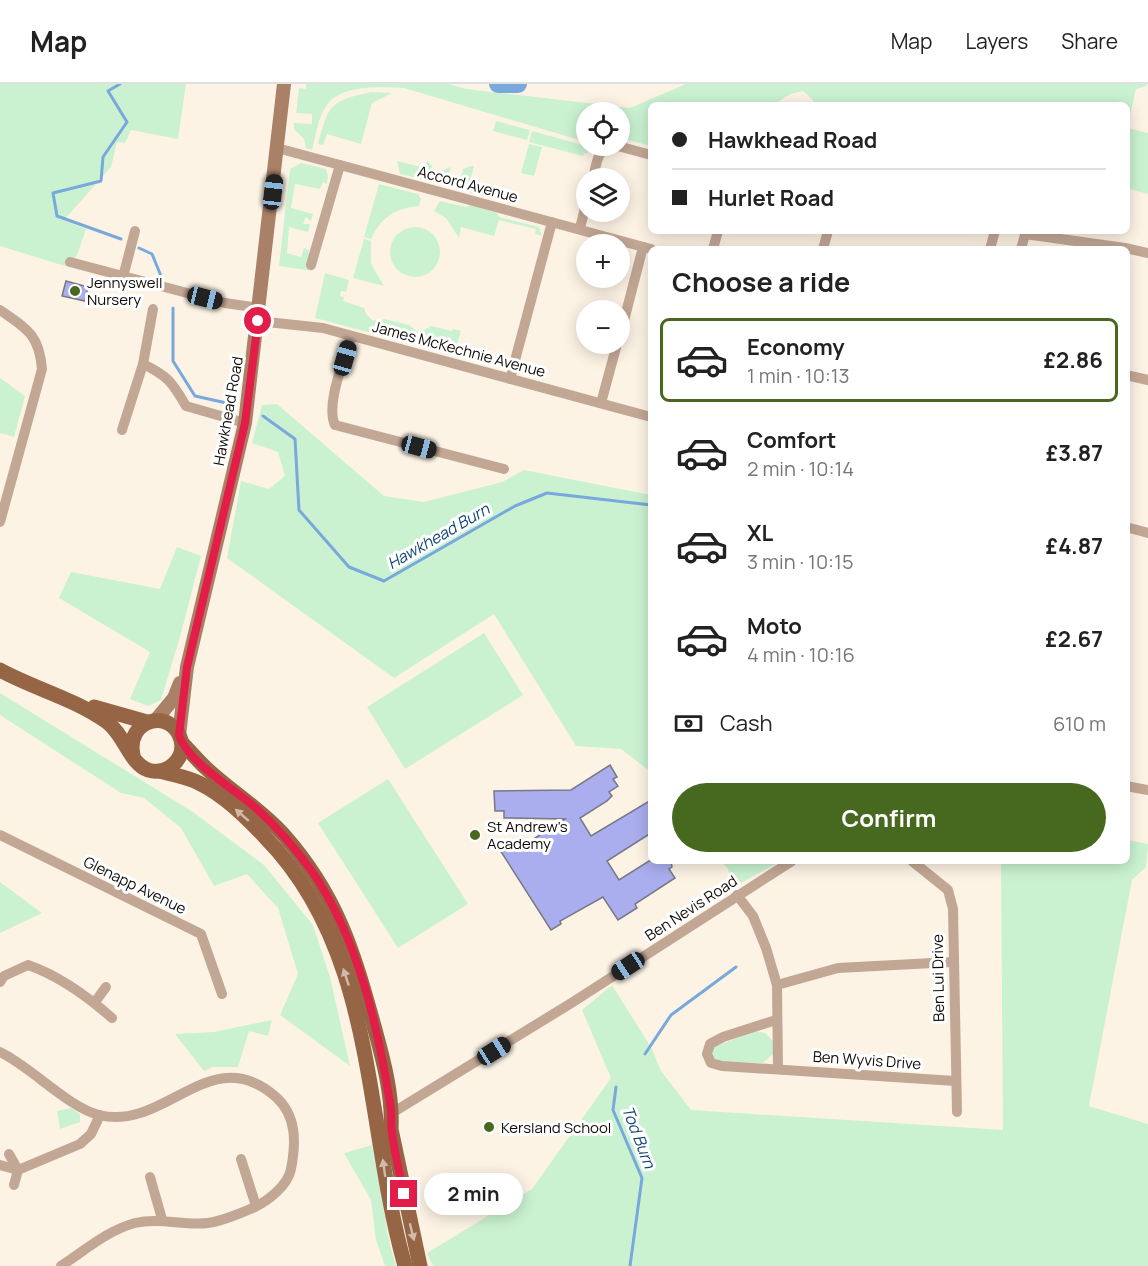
<!DOCTYPE html>
<html lang="en">
<head>
<meta charset="utf-8">
<style>
  body { margin:0; font-family:Manrope,sans-serif; background:#f2f2f2; color:#222; height:100vh; display:flex; flex-direction:column; font-size:22px; white-space:nowrap }
  * { box-sizing:border-box; margin:0 }
  p { font-size:20px; color:#767676 }
  .icon { flex:none; width:33px; height:33px; fill:none; stroke:currentColor; stroke-width:2; stroke-linecap:round; stroke-linejoin:round }
  .map { position:relative; flex:1; overflow:hidden }
  .details { position:absolute; left:648px; top:162px; width:482px; height:618px; display:flex; flex-direction:column; background:#fff; border-radius:9px; box-shadow:0 3px 15px #0003 }
  .details>* { flex:none }
  .top-card { position:absolute; left:648px; top:18px; width:482px; height:132px; border-radius:9px; box-shadow:0 3px 15px #0003; display:grid; align-content:center; height:132px; padding:0 24px; background:#fff }
  .fabs { position:absolute; left:576px; top:18px; display:grid; gap:12px }
  .fabs a { display:grid; place-items:center; width:54px; height:54px; border-radius:50%; background:#fff; box-shadow:0 3px 15px #0003; font-size:30px }
  .end { position:absolute; width:27px; height:27px; margin:-14px; border:8px solid #e11d48; background:#fff; box-shadow:0 0 0 3px #fff }
  .from { border-radius:50% }
  .bubble { position:absolute; height:42px; border-radius:21px; background:#fff; box-shadow:0 3px 15px #0003; font-size:20px; font-weight:700; line-height:42px; text-align:center }
  .car { position:absolute; width:18px; height:36px; margin:-18px -9px; border-radius:8px; box-shadow:0 0 4px 2px #0007; background:linear-gradient(#222 24%,#8ab4d8 0 40%,#222 0 76%,#8ab4d8 0 86%,#222 0) }
  .top-card b { display:flex; align-items:center; gap:21px; height:57px; font-size:22px }
  .top-card b+b { border-top:2px solid #e0e0e0 }
  .top-card i { width:15px; height:15px; background:#222 }
  ul { padding:0; list-style:none }
  li { display:flex; align-items:center; gap:18px; height:84px; margin:0 12px 9px; padding:0 12px; border:3px solid transparent; border-radius:9px }
  li div { flex:1 }
  li b { display:block; font-size:22px }
  li em { font-style:normal; font-weight:700 }
  li.current { border-color:#47681f }
  li>.icon { width:54px; height:54px; stroke-width:1.5 }
  h2 { padding:0 24px; font-size:27px; line-height:72px }
  .pay { display:flex; align-items:center; gap:15px; height:66px; padding:0 24px; font-size:22px }
  .pay p { margin-inline-start:auto }
  .action { display:flex; gap:12px; margin-top:auto; padding:12px 24px }
  .action a { flex:1; height:69px; border-radius:36px; background:#47681f; color:#fff; font-size:24px; font-weight:700; line-height:69px; text-align:center }
  header { display:flex; align-items:center; gap:36px; box-sizing:border-box; height:84px; padding:0 30px; background:#fff; border-bottom:2px solid #e0e0e0 }
  header strong { font-size:28px }
  nav { display:flex; gap:33px; margin-inline-start:auto; font-size:21px }
  .map>svg:first-child { display:block }
  .green { fill:#caf2d1 }
  .lines { fill:none; stroke-linecap:round; stroke-linejoin:round }
  .stream { stroke:#78a8dc; stroke-width:3 }
  .river { stroke:#78a8dc; stroke-width:18 }
  .building { fill:#aaaeee; stroke:#777886; stroke-width:1.5 }
  .street { stroke:#c3a795; stroke-width:10 }
  .secondary { stroke:#a98166; stroke-width:14 }
  .primary { stroke:#966545; stroke-width:15 }
  .oneway { fill:#d0baab }
  .route { stroke:#e11d48; stroke-width:8 }
  .poi-dot { fill:#47681f; stroke:#fff; stroke-width:2 }
  .labels { text-anchor:middle; dominant-baseline:central; stroke-width:6; stroke-linejoin:round; paint-order:stroke }
  .street-label { font-size:15px; fill:#0e0b07; stroke:#fff }
  .poi-label { font-size:15px; fill:#0e0b07; stroke:#fff; text-anchor:start }
  .water-label { font-size:16px; font-style:italic; fill:#134777; stroke:#fff }
</style>
</head>
<body>
<header>
<strong>Map</strong>
<nav><a>Map</a><a>Layers</a><a>Share</a></nav>
</header>
<div class="map">
<svg width="1148" height="1182" viewBox="0 0 1148 1182">
  <rect width="100%" height="100%" fill="#fdf3e5"/>
  <g class="green">
    <path d="M0,0H186L178,55L131,46L125,59L117,58L111,83L64,136L86,145L77,171L68,183L0,162Z"/>
    <path d="M306,0H449L466,5L630,24L686,0H1147V2L1136,5L1127,44L1148,49V110L1127,104L1126,21H813V16L803,7L790,10L773,21H651V62L620,54V28H586V58L404,4C381,3 342,0 327,21C318,33 316,51 312,66L306,64L304,55L294,45V39L312,40V30L296,29L299,4L306,5Z"/>
    <path d="M371,8L392,9L372,19L361,60L327,50L323,61L318,60C329,20 330,17 371,8Z"/>
    <path d="M496,37L530,46L527,56L493,47Z"/>
    <path d="M532,47L590,63L587,70L584,69L583,72L529,58Z"/>
    <path d="M529,60L542,63L534,92L521,89Z"/>
    <path d="M427,76L432,82L431,89L429,88L426,96L400,90L397,77L425,84Z"/>
    <path d="M301,79L326,85L328,92L327,100L323,98L320,105L295,100L291,124L313,130L311,137L306,133L303,140H310L308,148L289,143L287,169L301,173L304,164L309,166L308,181L313,187L279,182L290,85Z"/>
    <path d="M471,82H474L468,105L516,118L515,121L444,101V92H441L445,85L451,83L449,90L461,93L463,85Z"/>
    <path d="M379,100L418,110L421,115L419,122C396,124 381,133 371,155L364,153Z"/>
    <path d="M440,117L466,123L472,121L497,129L499,133L539,143L542,152L535,150L536,145L499,136L494,152L461,143L459,154L446,134L434,127Z"/>
    <circle cx="415" cy="168" r="25"/>
    <path d="M364,155L371,157V180L384,202L353,194Z"/>
    <path d="M325,189L349,196L346,208L341,207L340,212L344,213L343,217L364,224L366,230L372,236L379,237L384,235L409,241L419,249L431,242L452,247L453,245L461,247L454,271L315,234Z"/>
    <path d="M0,294L25,312L14,353L0,349Z"/>
    <path d="M277,320L384,412L424,418L502,398L524,386L651,411V688L621,665L576,662L494,530L394,594L227,474L241,397L269,405L285,392L278,368L252,359L262,321Z"/>
    <path d="M177,463L201,472L180,553L161,616L148,622L130,615L150,568L59,514L71,488L160,505Z"/>
    <path d="M484,549L523,611L405,685L367,623Z"/>
    <path d="M0,609L193,728L264,781L313,841L330,893L350,982L280,931L298,890L278,824L247,790L214,802L181,744L144,714L121,709L0,631Z"/>
    <path d="M388,695L468,820L398,864L318,739Z"/>
    <path d="M1127,756L1148,760L1146,783L1132,796L1089,1022L1148,1040V1182H433L427,1169L532,1105L611,994L582,926L612,901L652,965L661,987L691,1026L1003,1046L1001,777H1126Z"/>
    <path d="M721,777H781L732,804L728,785Z"/>
    <path d="M0,798L42,829L0,849Z"/>
    <path d="M272,936L268,952L249,947L238,983H213L204,987L175,950L214,948Z"/>
    <path d="M755,947L765,949L773,957V970L763,979L721,978L713,974L712,966L714,963Z"/>
    <path d="M71,1024L80,1030V1038L60,1045L57,1027Z"/>
    <path d="M372,1061L390,1161L396,1182H385L376,1156L371,1116L344,1069Z"/>
  </g>
  <g class="lines">
    <g class="stream">
      <path d="M120,0L108,7L127,38L103,73L101,97L53,109L57,132L121,155"/>
      <path d="M139,164L152,170L161,192"/>
      <path d="M173,224V277L195,312L231,320"/>
      <path d="M263,332L295,355L299,426L349,483L384,497L515,422L547,409L651,421"/>
      <path d="M774,778V777"/>
      <path d="M645,970L671,931L736,883"/>
      <path d="M616,1003L613,1026L642,1094L630,1182"/>
    </g>
    <path class="river" d="M498,0H518"/>
  </g>
  <g class="building">
    <path d="M66,197L88,203L85,217L62,212Z"/>
    <path d="M610,681L617,693L613,695L618,702L609,708L612,712L607,717L580,734L591,752L651,716V749L607,777L619,796L649,777H671L672,783L669,785L675,794L635,820L637,824L618,836L603,813L560,837L561,840L551,846L500,766L514,759L518,765L565,735L504,734V727H495L494,707L571,706Z"/>
  </g>
  <g class="lines">
    <g class="street">
      <path d="M618,62L651,71"/>
      <path d="M277,64L651,165"/>
      <path d="M593,94C596,82 597,68 608,62"/>
      <path d="M580,144L586,120"/>
      <path d="M1025,150L1125,164L1148,169"/>
      <path d="M713,165L718,147"/>
      <path d="M823,165L828,147"/>
      <path d="M990,165L995,147"/>
      <path d="M1021,165L1026,147"/>
      <path d="M70,178L225,219L259,224"/>
      <path d="M311,181L340,81"/>
      <path d="M123,193L135,147"/>
      <path d="M153,225L143,280C168,292 172,298 186,322L245,339"/>
      <path d="M0,226C27,245 39,250 42,285L0,438"/>
      <path d="M258,237L323,244L651,333"/>
      <path d="M351,252C345,275 325,320 335,341L504,385"/>
      <path d="M620,252L643,163"/>
      <path d="M1126,291L1148,296"/>
      <path d="M510,295L552,138"/>
      <path d="M601,319L617,260"/>
      <path d="M122,346L143,280"/>
      <path d="M1126,443L1148,449"/>
      <path d="M1126,702L1148,706"/>
      <path d="M0,751L201,850L222,910"/>
      <path d="M912,777L948,806L953,825L957,1028"/>
      <path d="M737,811L753,832L766,864L777,901L778,985"/>
      <path d="M0,898L4,892L28,881C60,892 87,912 112,934"/>
      <path d="M777,901L838,884L952,878"/>
      <path d="M95,918L106,903"/>
      <path d="M776,936L723,953L710,960L707,970L711,979L722,982L955,997"/>
      <path d="M0,968C31,983 68,1023 99,1031C166,1048 210,955 276,1013C297,1032 296,1059 291,1085C288,1101 269,1116 255,1123C244,1128 219,1138 208,1139C183,1142 160,1133 135,1139C108,1146 84,1167 61,1182"/>
      <path d="M392,1029L573,918L792,777"/>
      <path d="M9,1070L18,1086L14,1101"/>
      <path d="M241,1075L256,1122"/>
      <path d="M0,1081L18,1086L80,1060L91,1050L100,1031"/>
      <path d="M150,1093L162,1135"/>
    </g>
    <g class="secondary">
      <path d="M155,637L174,614L180,599"/>
      <path d="M179,651L187,583L245,339L284,0"/>
    </g>
    <g class="primary">
      <path d="M0,586C35,605 75,615 107,638C124,650 130,680 148,686C167,692 186,675 181,656C172,623 125,635 133,671"/>
      <path d="M94,623L147,638"/>
      <path d="M182,659C190,667 198,677 207,685C232,708 260,725 283,750C337,811 353,866 374,942C383,975 393,1011 391,1045L420,1182"/>
      <path d="M160,687C173,691 187,693 199,699C224,711 246,733 265,753C378,868 364,1038 405,1182"/>
    </g>
  </g>
  <defs><path id="oneway-solid" d="M-6-.8H1V-3.2L6.5 0L1 3.2V.8H-6Z" transform="scale(1.5)"/></defs>
  <g class="oneway">
    <use href="#oneway-solid" transform="translate(242 731) rotate(-139)"/>
    <use href="#oneway-solid" transform="translate(346 893) rotate(-108)"/>
    <use href="#oneway-solid" transform="translate(384 1084) rotate(-98)"/>
    <use href="#oneway-solid" transform="translate(412 1148) rotate(76)"/>
  </g>
  <g class="lines">
    <path class="route" d="M258,237L245,339L187,583L179,651C188,679 235,705 257,725C277,743 295,764 311,786C359,855 378,943 391,1025C392,1033 390,1040 392,1048C394,1068 400,1089 404,1110"/>
  </g>
  <g class="poi-dot">
    <circle cx="75" cy="207" r="6"/>
    <circle cx="475" cy="751" r="6"/>
    <circle cx="489" cy="1043" r="6"/>
  </g>
  <g class="labels">
    <g class="street-label">
      <text transform="translate(468 100) rotate(15)">Accord Avenue</text>
      <text transform="translate(459 265) rotate(15)">James McKechnie Avenue</text>
      <text transform="translate(228 327) rotate(-80)">Hawkhead Road</text>
      <text transform="translate(135 801) rotate(26)">Glenapp Avenue</text>
      <text transform="translate(691 824) rotate(-33)">Ben Nevis Road</text>
      <text transform="translate(938 894) rotate(-91)">Ben Lui Drive</text>
      <text transform="translate(867 976) rotate(4)">Ben Wyvis Drive</text>
    </g>
    <g class="poi-label">
      <text x="87" y="198">Jennyswell<tspan x="87" dy="17">Nursery</tspan></text>
      <text x="487" y="742">St Andrew's<tspan x="487" dy="17">Academy</tspan></text>
      <text x="501" y="1043">Kersland School</text>
    </g>
    <g class="water-label">
      <text transform="translate(438 452) rotate(-30)">Hawkhead Burn</text>
      <text transform="translate(639 1053) rotate(69)">Tod Burn</text>
    </g>
  </g>
</svg>
<div class="fabs">
<a><svg class="icon" aria-label="locate" viewBox="0 0 24 24"><circle cx="12" cy="12" r="6"/><path d="M12 2v4M12 18v4M2 12h4M18 12h4"/></svg></a>
<a><svg class="icon" aria-label="layers" viewBox="0 0 24 24"><path d="M12 4l9 5-9 5-9-5zM3 14l9 5 9-5"/></svg></a>
<a>+</a>
<a>−</a>
</div>
<i class="end from" style="left:258px;top:237px"></i>
<i class="end" style="left:404px;top:1110px"></i>
<div class="bubble" style="left:424px;top:1089px;width:99px">2 min</div>
<i class="car" style="left:273px;top:108px;rotate:7deg"></i>
<i class="car" style="left:205px;top:214px;rotate:104deg"></i>
<i class="car" style="left:345px;top:274px;rotate:16deg"></i>
<i class="car" style="left:419px;top:363px;rotate:105deg"></i>
<i class="car" style="left:628px;top:882px;rotate:237deg"></i>
<i class="car" style="left:494px;top:967px;rotate:58deg"></i>
<div class="top-card">
<b><i class="from"></i>Hawkhead Road</b>
<b><i></i>Hurlet Road</b>
</div>
<section class="details">
<h2>Choose a ride</h2>
<ul>
<li class="current"><svg class="icon" aria-label="car" viewBox="0 0 24 24"><path d="M5 17H2v-5l4-1 3-4h7l3 4 3 1v5h-3M9 17h6M6 11h13"/><circle cx="7" cy="17" r="2"/><circle cx="17" cy="17" r="2"/></svg><div><b>Economy</b><p>1 min · 10:13</p></div><em>£2.86</em></li>
<li><svg class="icon" aria-label="car" viewBox="0 0 24 24"><path d="M5 17H2v-5l4-1 3-4h7l3 4 3 1v5h-3M9 17h6M6 11h13"/><circle cx="7" cy="17" r="2"/><circle cx="17" cy="17" r="2"/></svg><div><b>Comfort</b><p>2 min · 10:14</p></div><em>£3.87</em></li>
<li><svg class="icon" aria-label="car" viewBox="0 0 24 24"><path d="M5 17H2v-5l4-1 3-4h7l3 4 3 1v5h-3M9 17h6M6 11h13"/><circle cx="7" cy="17" r="2"/><circle cx="17" cy="17" r="2"/></svg><div><b>XL</b><p>3 min · 10:15</p></div><em>£4.87</em></li>
<li><svg class="icon" aria-label="car" viewBox="0 0 24 24"><path d="M5 17H2v-5l4-1 3-4h7l3 4 3 1v5h-3M9 17h6M6 11h13"/><circle cx="7" cy="17" r="2"/><circle cx="17" cy="17" r="2"/></svg><div><b>Moto</b><p>4 min · 10:16</p></div><em>£2.67</em></li>
</ul>
<div class="pay"><svg class="icon" aria-label="cash" viewBox="0 0 24 24"><path d="M3 7h18v10H3z"/><circle cx="12" cy="12" r="2"/></svg>Cash<p>610 m</p></div>
<div class="action"><a>Confirm</a></div>
</section>
</div>
</body>
</html>
